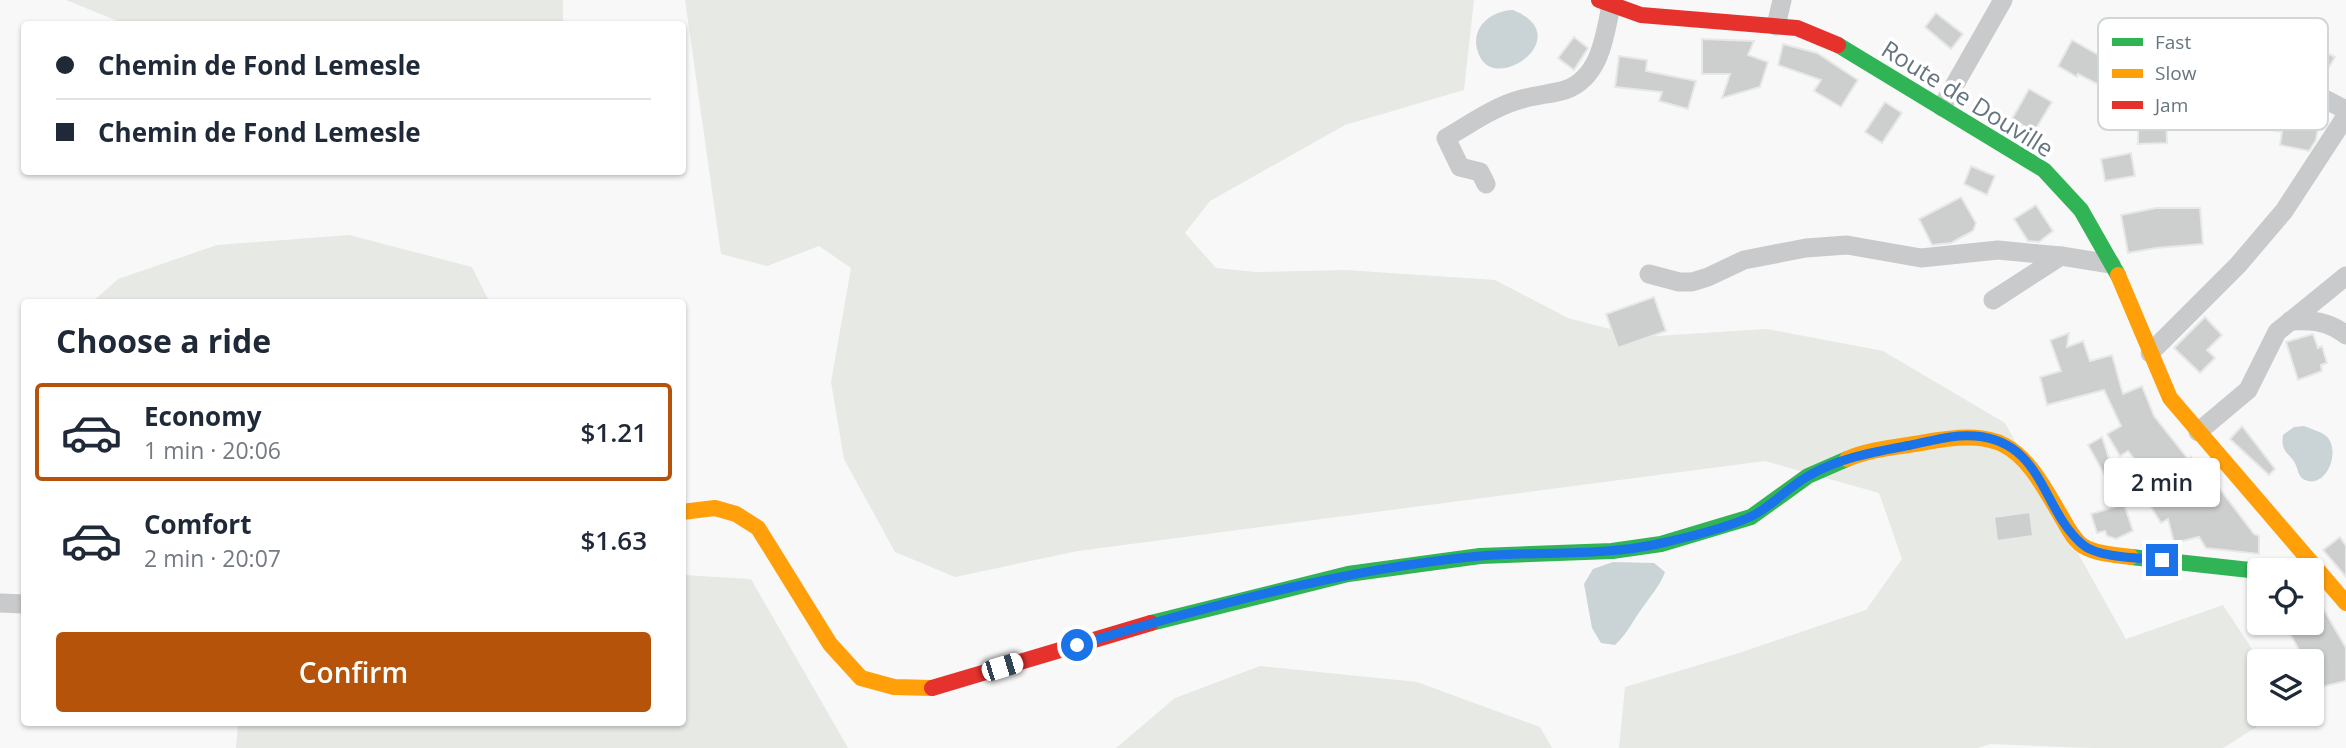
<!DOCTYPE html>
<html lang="en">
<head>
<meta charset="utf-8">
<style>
  body { margin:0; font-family:"Open Sans",sans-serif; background:#f2f2f3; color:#1f2937; height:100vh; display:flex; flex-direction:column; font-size:26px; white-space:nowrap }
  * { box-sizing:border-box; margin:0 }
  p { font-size:23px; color:#747a83 }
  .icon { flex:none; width:38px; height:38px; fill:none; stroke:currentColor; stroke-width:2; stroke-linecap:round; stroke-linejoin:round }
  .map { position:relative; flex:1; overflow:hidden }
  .details { position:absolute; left:21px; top:299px; width:665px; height:427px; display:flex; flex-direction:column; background:#fff; border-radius:7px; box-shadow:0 2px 5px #0004 }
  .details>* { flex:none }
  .top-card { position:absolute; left:21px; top:21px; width:665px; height:154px; border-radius:7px; box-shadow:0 2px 5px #0004; display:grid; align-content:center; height:154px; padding:0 35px; background:#fff }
  .fabs { position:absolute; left:2247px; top:558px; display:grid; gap:14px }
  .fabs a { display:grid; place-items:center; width:77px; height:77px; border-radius:7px; background:#fff; box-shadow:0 2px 5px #0004; font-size:35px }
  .end { position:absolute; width:32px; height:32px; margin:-16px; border:9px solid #1a73e8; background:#fff; box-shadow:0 0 0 4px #fff }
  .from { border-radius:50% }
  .bubble { position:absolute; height:49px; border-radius:7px; background:#fff; box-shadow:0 2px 5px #0004; font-size:23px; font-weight:600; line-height:49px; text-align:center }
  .car { position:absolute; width:21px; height:42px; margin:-21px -10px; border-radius:9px; box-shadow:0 0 5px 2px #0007; background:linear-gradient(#fff 24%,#345 0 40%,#fff 0 76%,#345 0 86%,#fff 0) }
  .top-card b { display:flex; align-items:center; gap:24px; height:66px; font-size:26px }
  .top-card b+b { border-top:2px solid #e0e1e3 }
  .top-card i { width:18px; height:18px; background:#1f2937 }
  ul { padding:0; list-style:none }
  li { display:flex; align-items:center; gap:21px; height:98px; margin:0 14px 10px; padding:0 21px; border:4px solid transparent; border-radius:7px }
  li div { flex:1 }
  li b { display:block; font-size:26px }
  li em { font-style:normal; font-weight:600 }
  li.current { border-color:#b45309 }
  li>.icon { width:63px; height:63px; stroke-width:1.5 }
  h2 { padding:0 35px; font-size:32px; line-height:84px }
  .action { display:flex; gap:14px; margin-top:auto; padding:14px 35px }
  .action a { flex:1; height:80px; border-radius:7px; background:#b45309; color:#fff; font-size:28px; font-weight:600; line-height:80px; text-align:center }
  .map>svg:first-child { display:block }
  .green { fill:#e7e9e5 }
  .water { fill:#cad3d6 }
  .building { fill:#cdcfcf; stroke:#e8e8e8; stroke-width:2 }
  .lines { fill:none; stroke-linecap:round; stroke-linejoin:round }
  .street { stroke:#c9cacb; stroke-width:19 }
  .fast { stroke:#30b455; stroke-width:16 }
  .slow { stroke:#ff9f0a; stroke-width:16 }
  .jam { stroke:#e5322d; stroke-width:16 }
  .route { stroke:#1a73e8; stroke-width:9 }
  .labels { text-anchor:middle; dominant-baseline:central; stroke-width:7; stroke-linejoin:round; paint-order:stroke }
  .street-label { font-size:24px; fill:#66767f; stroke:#fff }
  .key { fill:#fff; stroke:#d1d6d9; stroke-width:2 }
  .key-label { font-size:19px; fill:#66767f }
</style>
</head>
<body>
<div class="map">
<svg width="2346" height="748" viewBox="0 0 2346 748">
  <rect width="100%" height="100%" fill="#f8f8f8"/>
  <g class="green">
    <path d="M66,0H563V24H125Z"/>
    <path d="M685,0H1474L1464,90L1345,125L1210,201L1185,233L1216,268L1256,272L1345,270L1495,280L1568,318L1640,337L1767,329L1883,351L2005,423L2126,639L2223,605L2260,661L2259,714H2277L2223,748H2091L1990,744L1978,748H1619L1625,687L1739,653L1866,610L1902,559L1879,493L1765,461L1078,551L955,577L895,552L844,459L831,382L851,268L819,246L767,266L721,254Z"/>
    <path d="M349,235L472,267L490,303H91L118,279L217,245Z"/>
    <path d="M683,575L751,579L848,748H236L238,723H682Z"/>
    <path d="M1260,666L1417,682L1540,727L1552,748H1116L1175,698Z"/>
  </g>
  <g class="water">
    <path d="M1513,10C1577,36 1498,93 1480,57C1467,31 1488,11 1513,10Z"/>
    <path d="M2304,426C2311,429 2319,431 2325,435C2343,449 2326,492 2303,479C2297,475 2298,466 2293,460C2285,451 2281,448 2283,435L2294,427Z"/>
    <path d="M1613,562L1654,563L1665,572C1660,586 1651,595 1643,607C1633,620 1628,633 1615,645L1601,643L1592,628L1584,584L1593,569Z"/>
  </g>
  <g class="building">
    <path d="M1936,13L1963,34L1951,49L1925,27Z"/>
    <path d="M1574,37L1588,48L1574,70L1558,58Z"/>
    <path d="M2297,37L2335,57L2320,83L2294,69L2283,60Z"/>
    <path d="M1702,39L1754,41L1748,55L1768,62L1760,87L1722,98L1730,74H1702Z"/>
    <path d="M2072,40L2109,61L2097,84L2078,74L2077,77L2058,66Z"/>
    <path d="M1783,44L1817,53L1858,80L1841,107L1814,91L1821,80L1778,65Z"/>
    <path d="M1619,56L1647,60L1646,71L1696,81L1688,109L1659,101L1662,92L1615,87Z"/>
    <path d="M2235,84L2278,92L2275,108L2320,117L2316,140L2309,151L2280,145L2282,132L2228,123Z"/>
    <path d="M2029,89L2052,102L2034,132L2012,119Z"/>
    <path d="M1885,102L1902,113L1882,143L1865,132Z"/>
    <path d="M2138,109H2166L2167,143L2138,144Z"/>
    <path d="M2131,153L2135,176L2105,181L2101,159Z"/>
    <path d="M1971,166L1995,176L1987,195L1964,184Z"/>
    <path d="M1961,197L1976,223L1973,231L1951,243L1932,245L1919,219Z"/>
    <path d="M2036,205L2053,231L2039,242L2028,241L2014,219Z"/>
    <path d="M2156,208H2200L2203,244L2156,248L2128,253L2121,215Z"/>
    <path d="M1654,297L1666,331L1618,348L1606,314Z"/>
    <path d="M2205,317L2222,335L2207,350L2215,358L2200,373L2174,348Z"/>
    <path d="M2069,333L2067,347L2083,341L2090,361L2112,355L2123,394L2142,386L2154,416L2188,459L2191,457L2210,487L2216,484L2254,534L2259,536V554L2206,548L2199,537L2174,543L2168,519L2161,523L2141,491L2153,483L2128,451L2120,456L2107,434L2121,426L2104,390L2047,405L2040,377L2061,371L2050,340Z"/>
    <path d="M2313,334L2318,348L2322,346L2327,363L2321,365L2322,371L2298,380L2286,342Z"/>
    <path d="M2242,426L2275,469L2269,475L2230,439Z"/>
    <path d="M2102,437L2116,480L2109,483L2088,445Z"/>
    <path d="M2124,504L2133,531L2116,539L2107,536L2105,531L2097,533L2091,514Z"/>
    <path d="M2030,512L2033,536L1997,541L1994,517Z"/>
    <path d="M2340,537L2346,546V577L2323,550Z"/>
    <path d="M2312,589L2346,648V681L2321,687L2312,652L2303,657L2289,632L2294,630L2290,623H2312Z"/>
  </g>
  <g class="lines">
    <g class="street">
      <path d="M1776,26L1782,0"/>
      <path d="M2233,52L2346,110"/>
      <path d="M1942,107L2003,0"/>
      <path d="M1486,184L1480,172L1460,167L1446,138C1470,124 1495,106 1522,99C1536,95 1551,94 1565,90C1600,78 1605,36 1611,5"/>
      <path d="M1649,274L1679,282H1692L1708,277L1744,260L1806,248L1847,245L1921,258L1998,250L2061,256L2111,264"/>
      <path d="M1993,300L2061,256"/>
      <path d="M2290,321C2313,320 2328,321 2346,335"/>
      <path d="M2150,353L2238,265L2284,211L2346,116"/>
      <path d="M2198,432L2248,390L2277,332L2346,276"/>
      <path d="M0,603L24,604"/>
    </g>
    <g class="fast">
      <path d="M1838,45L2044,170L2081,210L2118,275"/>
      <path d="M2131,557L2259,571"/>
      <path d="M1151,623L1348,574L1480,556L1612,551L1661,544L1751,517L1808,476L1847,459"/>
    </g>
    <g class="slow">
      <path d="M2118,275L2170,398L2346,603"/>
      <path d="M1847,459C1870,449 1897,447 1921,443C2001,428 2019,442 2058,511C2065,522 2072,539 2083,546C2096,554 2116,555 2131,557"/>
      <path d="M682,512L715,508L736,514L758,528L830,644L861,678L894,687L932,688"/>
    </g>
    <g class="jam">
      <path d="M1599,0L1641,15L1797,28L1838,45"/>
      <path d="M932,688L1151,623"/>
    </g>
  </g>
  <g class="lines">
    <path class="route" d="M1077,645C1209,606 1343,569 1480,556C1540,551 1603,557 1662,543C1689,537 1727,528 1752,516C1774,505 1789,486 1810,475C1842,457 1875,452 1911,445C1932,441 1953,434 1975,436C2043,441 2042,510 2082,544C2097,558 2141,558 2162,560"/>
  </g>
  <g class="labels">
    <g class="street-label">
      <text transform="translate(1968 98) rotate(32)">Route de Douville</text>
    </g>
  </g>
  <rect x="2098" y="18" width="230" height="112" rx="10" class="key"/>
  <rect x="2112" y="38" width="31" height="8" fill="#30b455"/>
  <rect x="2112" y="69" width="31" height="9" fill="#ff9f0a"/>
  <rect x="2112" y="101" width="31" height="8" fill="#e5322d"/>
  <g class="key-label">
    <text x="2155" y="49">Fast</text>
    <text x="2155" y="80">Slow</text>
    <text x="2155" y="112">Jam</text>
  </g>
</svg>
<div class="fabs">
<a><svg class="icon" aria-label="locate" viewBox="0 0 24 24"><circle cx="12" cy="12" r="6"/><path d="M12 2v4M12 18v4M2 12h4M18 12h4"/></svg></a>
<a><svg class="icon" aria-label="layers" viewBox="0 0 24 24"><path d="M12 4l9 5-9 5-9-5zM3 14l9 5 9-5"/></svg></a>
</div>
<i class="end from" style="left:1077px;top:645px"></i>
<i class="end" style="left:2162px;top:560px"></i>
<div class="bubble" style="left:2104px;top:458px;width:116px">2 min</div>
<i class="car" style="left:1002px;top:667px;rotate:73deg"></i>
<div class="top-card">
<b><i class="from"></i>Chemin de Fond Lemesle</b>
<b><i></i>Chemin de Fond Lemesle</b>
</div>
<section class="details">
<h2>Choose a ride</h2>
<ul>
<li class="current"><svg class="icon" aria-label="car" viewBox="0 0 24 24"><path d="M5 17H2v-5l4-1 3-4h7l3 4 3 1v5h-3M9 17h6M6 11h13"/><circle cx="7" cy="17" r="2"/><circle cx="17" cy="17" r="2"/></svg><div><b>Economy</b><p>1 min · 20:06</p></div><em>$1.21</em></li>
<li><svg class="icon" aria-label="car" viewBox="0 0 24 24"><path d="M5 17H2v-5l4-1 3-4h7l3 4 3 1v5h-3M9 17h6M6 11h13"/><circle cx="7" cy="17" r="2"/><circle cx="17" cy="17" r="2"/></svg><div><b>Comfort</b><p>2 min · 20:07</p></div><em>$1.63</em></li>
</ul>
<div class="action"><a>Confirm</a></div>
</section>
</div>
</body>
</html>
